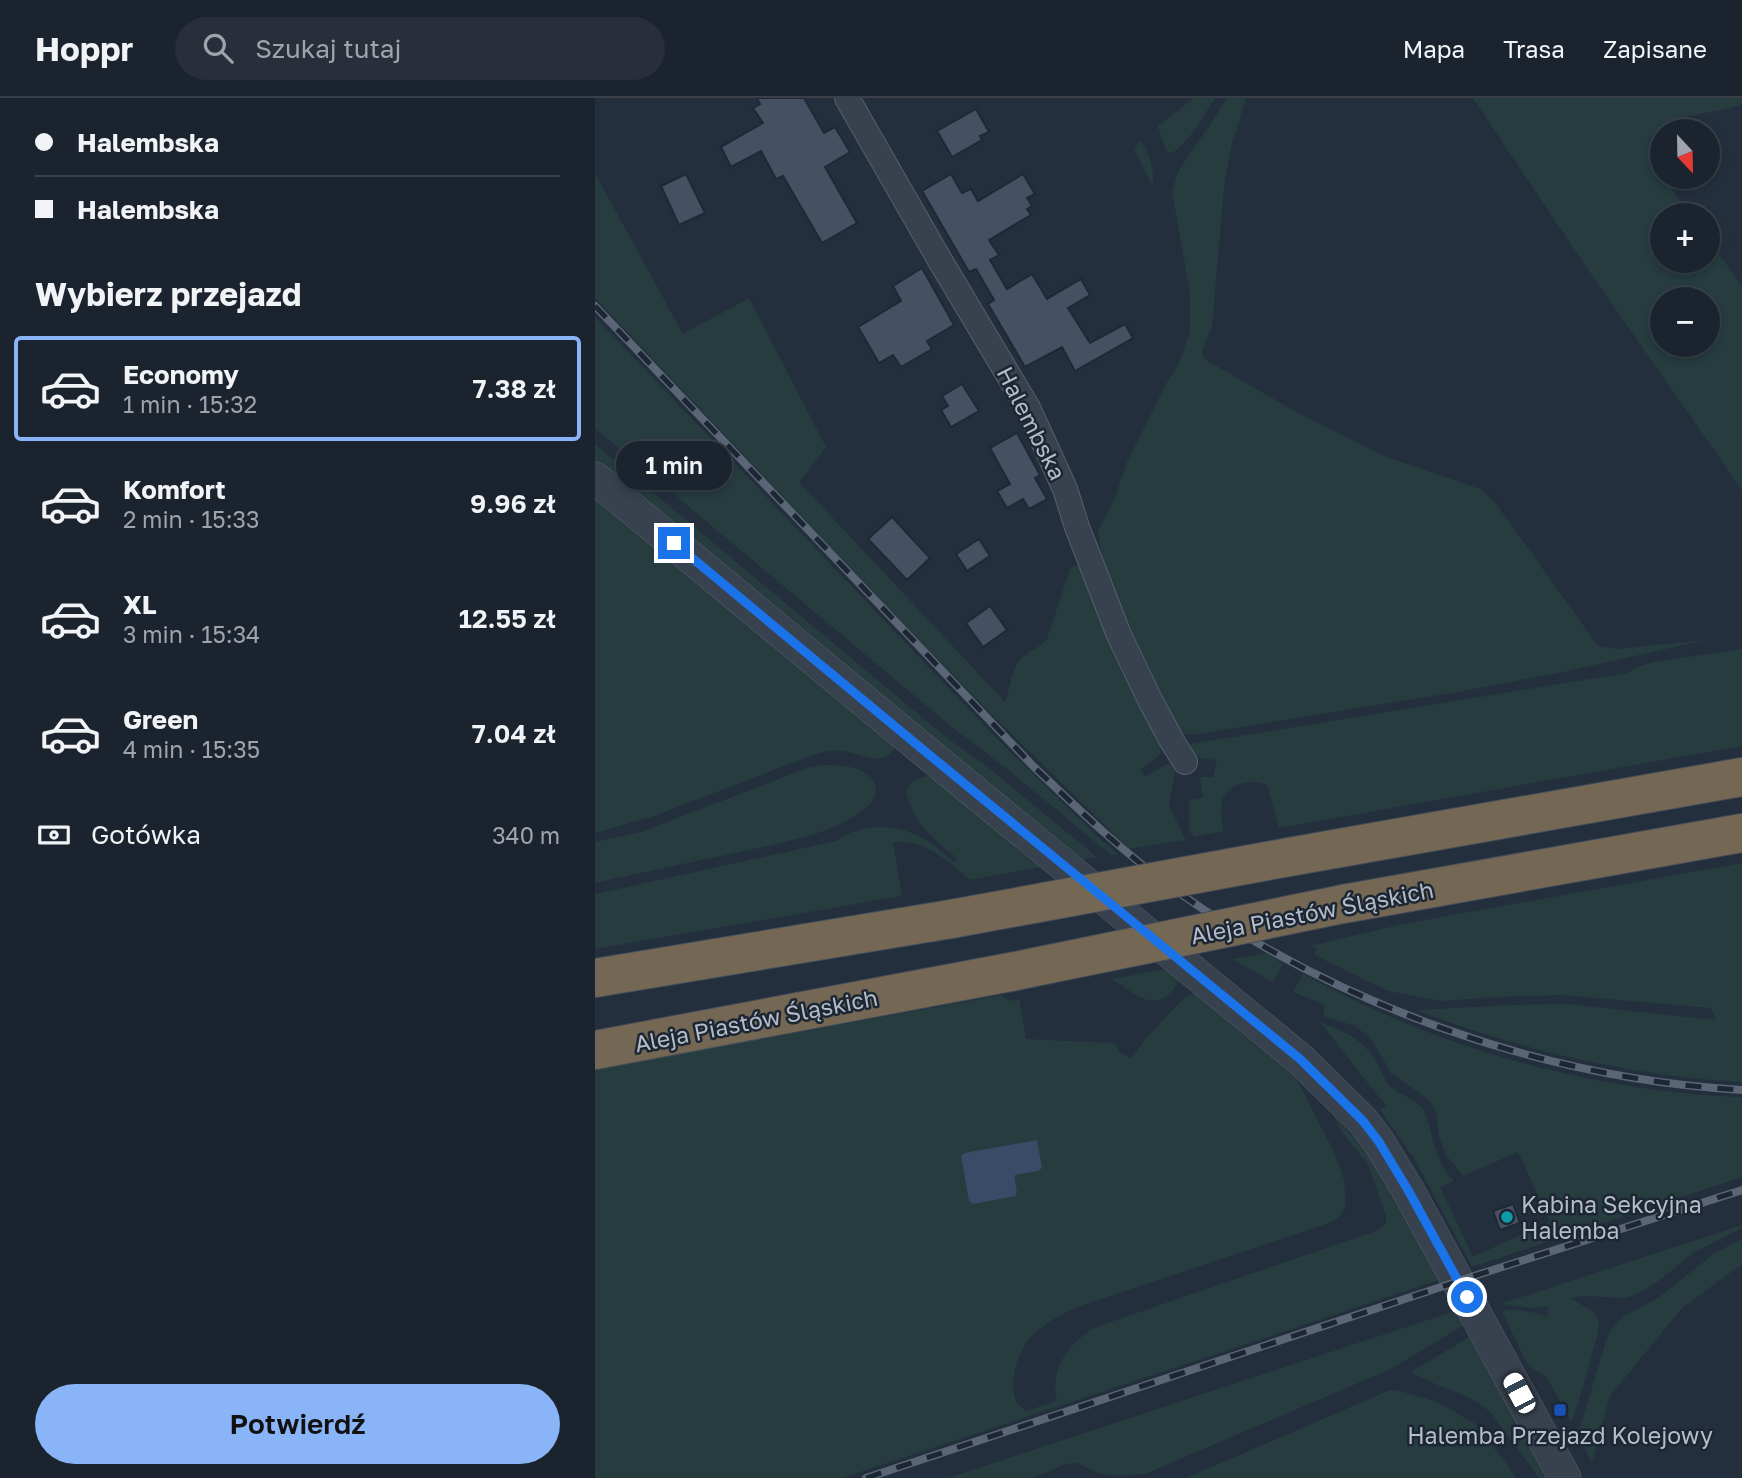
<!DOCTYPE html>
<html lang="pl">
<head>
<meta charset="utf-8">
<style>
  body { margin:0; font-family:"Golos Text",sans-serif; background:#282f3a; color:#f1f3f6; height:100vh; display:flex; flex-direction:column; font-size:26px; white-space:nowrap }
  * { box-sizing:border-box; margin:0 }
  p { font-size:23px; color:#a0a4aa }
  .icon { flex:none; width:38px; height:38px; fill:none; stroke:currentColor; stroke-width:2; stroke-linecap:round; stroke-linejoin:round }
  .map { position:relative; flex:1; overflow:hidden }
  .panel { display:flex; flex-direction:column; background:#1b232e; width:595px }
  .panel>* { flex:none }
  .guide { display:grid; align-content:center; height:154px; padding:0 35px; background:#1b232e }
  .needle { width:46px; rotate:158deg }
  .buttons { position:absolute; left:1055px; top:21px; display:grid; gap:14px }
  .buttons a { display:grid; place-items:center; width:70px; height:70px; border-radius:50%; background:#1b232e; box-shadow:0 4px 10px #0003,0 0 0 2px #39404a; font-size:35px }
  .end { position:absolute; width:32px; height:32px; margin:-16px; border:9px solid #1a73e8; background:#fff; box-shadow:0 0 0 4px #fff }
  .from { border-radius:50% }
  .bubble { position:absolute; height:49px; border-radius:24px; background:#1b232e; box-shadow:0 4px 10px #0003,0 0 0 2px #39404a; font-size:23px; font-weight:600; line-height:49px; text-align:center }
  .car { position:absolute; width:21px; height:42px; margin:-21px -10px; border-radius:9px; box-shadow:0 0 5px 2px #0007; background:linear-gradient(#fff 24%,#345 0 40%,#fff 0 76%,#345 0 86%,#fff 0) }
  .guide b { display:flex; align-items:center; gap:24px; height:66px; font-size:26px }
  .guide b+b { border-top:2px solid #39404a }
  .guide i { width:18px; height:18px; background:#f1f3f6 }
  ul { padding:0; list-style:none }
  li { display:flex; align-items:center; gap:21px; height:105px; margin:0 14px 10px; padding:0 21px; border:4px solid transparent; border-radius:7px }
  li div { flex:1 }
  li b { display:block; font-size:26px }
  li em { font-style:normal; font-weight:600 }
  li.current { border-color:#8ab4f8 }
  li>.icon { width:63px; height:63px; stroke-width:1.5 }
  h2 { padding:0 35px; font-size:32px; line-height:84px }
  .pay { display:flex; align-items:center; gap:18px; height:77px; padding:0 35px; font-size:26px }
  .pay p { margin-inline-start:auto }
  .cta { display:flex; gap:14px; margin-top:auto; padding:14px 35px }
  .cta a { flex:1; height:80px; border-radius:42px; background:#8ab4f8; color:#111; font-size:28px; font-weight:600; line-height:80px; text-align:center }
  header { display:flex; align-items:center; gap:42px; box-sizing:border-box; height:98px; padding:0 35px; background:#1b232e; border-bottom:2px solid #39404a }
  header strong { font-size:33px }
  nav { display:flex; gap:38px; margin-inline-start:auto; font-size:24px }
  .search { width:490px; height:63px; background:#282f3a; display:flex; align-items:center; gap:18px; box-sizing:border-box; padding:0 24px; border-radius:38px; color:#a0a4aa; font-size:26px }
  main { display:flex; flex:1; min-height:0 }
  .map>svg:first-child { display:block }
  .green { fill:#263c3f; fill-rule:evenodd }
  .water { fill:#394c67 }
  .building { fill:#455162; stroke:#1f2835; stroke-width:2 }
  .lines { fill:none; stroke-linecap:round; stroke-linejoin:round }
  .minor-casing { stroke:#565f6c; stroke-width:26 }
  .tertiary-casing { stroke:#565f6c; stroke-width:33 }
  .motorway-casing { stroke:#434c59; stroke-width:40 }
  .minor { stroke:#38414e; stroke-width:24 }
  .tertiary { stroke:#38414e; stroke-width:32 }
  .motorway { stroke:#746855; stroke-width:38 }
  .rail-casing { stroke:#5a6575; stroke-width:8 }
  .rail { stroke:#1d2633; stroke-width:5; stroke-dasharray:16; stroke-linecap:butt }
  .motorway-bridge-casing { stroke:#434c59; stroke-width:40; stroke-linecap:butt }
  .motorway-bridge { stroke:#746855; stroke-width:38 }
  .route { stroke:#1a73e8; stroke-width:9 }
  .culture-dot { fill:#0f9aa8; stroke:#1d2633; stroke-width:2.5 }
  .transit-dot { fill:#1a4fb4; stroke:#1d2633; stroke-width:2.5 }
  .labels { text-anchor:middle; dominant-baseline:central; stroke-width:5; stroke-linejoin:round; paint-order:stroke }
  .street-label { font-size:23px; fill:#b4bcc9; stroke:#1d2633 }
  .poi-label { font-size:23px; fill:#b4bcc9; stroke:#1d2633; text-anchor:start }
</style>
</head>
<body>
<header>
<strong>Hoppr</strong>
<div class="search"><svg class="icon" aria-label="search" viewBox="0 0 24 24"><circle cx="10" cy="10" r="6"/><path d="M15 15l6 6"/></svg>Szukaj tutaj</div>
<nav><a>Mapa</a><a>Trasa</a><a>Zapisane</a></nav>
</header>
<main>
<section class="panel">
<div class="guide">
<b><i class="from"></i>Halembska</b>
<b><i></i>Halembska</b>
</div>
<h2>Wybierz przejazd</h2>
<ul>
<li class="current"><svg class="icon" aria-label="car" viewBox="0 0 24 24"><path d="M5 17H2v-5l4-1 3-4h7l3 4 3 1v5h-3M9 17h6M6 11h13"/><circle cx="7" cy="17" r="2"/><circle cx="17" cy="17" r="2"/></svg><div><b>Economy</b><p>1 min · 15:32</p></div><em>7.38 zł</em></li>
<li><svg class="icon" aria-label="car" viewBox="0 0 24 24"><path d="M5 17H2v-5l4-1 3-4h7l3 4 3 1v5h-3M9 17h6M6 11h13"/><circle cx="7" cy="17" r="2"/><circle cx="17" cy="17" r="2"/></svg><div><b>Komfort</b><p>2 min · 15:33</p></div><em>9.96 zł</em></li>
<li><svg class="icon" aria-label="car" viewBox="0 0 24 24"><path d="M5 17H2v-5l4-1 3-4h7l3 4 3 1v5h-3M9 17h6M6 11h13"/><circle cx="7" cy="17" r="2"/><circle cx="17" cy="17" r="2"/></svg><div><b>XL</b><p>3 min · 15:34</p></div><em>12.55 zł</em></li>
<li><svg class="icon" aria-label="car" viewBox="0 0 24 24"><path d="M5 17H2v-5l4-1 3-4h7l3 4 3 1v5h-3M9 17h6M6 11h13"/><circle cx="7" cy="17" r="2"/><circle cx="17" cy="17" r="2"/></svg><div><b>Green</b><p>4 min · 15:35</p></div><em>7.04 zł</em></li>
</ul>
<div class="pay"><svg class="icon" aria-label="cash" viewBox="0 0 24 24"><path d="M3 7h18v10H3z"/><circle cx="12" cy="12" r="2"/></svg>Gotówka<p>340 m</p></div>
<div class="cta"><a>Potwierdź</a></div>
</section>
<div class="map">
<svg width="1147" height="1380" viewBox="0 0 1147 1380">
  <rect width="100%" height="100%" fill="#242f3e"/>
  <g class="green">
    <path d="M599,0H620C608,18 596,43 577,55L573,54L569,48L563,28Z"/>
    <path d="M632,0H651L637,46L630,80L617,227L607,253L608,258L611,262L705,316L789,358L885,391L899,403L1003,548L1022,551L1111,542L973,573L863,594L596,637L583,634L562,600L520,498L506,455L503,433L520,400L532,364L572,284L583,267L595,234V194L577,94L583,74L593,58L615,27Z"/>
    <path d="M878,0H1147V6C1123,16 1094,14 1070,26C1064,29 1059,37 1054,42C1062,74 1077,91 1096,117H1068V163H1113V141L1147,188V392L985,160ZM1068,201H1113V247H1068Z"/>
    <path d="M546,42C555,57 559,72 558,89L539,51Z"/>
    <path d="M0,75L88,236L154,200L231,349L204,384L410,604C415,592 416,571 426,561C434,552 445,551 452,541L474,474L476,469L481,467L485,469L527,574L566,649L565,657L545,672L551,679L571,666H575L580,674L574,706L590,742L534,751L393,613L301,518L0,200Z"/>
    <path d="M0,219L407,646L503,739L523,756L516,757L417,675L352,625L0,330Z"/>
    <path d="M0,346L352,640L390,667L502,759L481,763L0,366Z"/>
    <path d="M0,395L301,648C287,672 267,655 246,653C236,652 228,654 218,657L59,718L0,735Z"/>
    <path d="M1147,551V648L684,730L672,687C657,680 632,685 627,703C625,712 627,724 628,733L600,739L594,733V702L608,700L605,679H618L622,662C606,661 601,660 589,647L1032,575L1045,568L1059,564Z"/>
    <path d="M229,667C244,667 257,667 270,675C276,678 281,685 281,692C283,710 244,727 229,733C199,743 167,749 136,756C91,765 45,775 0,785V744L46,734L215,669Z"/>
    <path d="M339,677L451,768L375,782C352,763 331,741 298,744L307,798L0,851V796L241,743C266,725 301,725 327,740C339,746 349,756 359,764L362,760C339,742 316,723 311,692C318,681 326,679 339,677Z"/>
    <path d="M1147,765V984C1036,978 925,952 821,912L917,907L971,906L1121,922L1116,910L966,897L902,899L847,903L793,893L719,857L722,851L715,848L808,826Z"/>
    <path d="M672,855L688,866L678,884L637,861Z"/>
    <path d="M576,870L581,876L583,884C562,919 542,897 517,881Z"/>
    <path d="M708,876C842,950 994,993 1147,999V1079L877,1169L820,1062L785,1012L791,1008L725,924C748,934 764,938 779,960C785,969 788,980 795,988C805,998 823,1001 829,1013C839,1036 839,1064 859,1083L845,1089L878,1159L955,1123L923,1054L868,1078L851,1057L844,1039L842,1019L840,1011L833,1001L797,976L776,941L760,928L728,918L730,907L698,894Z"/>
    <path d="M597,896H603L696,973L702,982L740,1056L749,1082L751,1107L743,1120L734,1125L482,1209C467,1216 452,1224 440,1235C424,1249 410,1286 423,1306C424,1307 430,1312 431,1313L462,1303C455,1271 472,1248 498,1230L781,1133L791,1126V1117L773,1067L745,1031L738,1016L781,1065L847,1181L247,1380H0V971L407,897L414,903L424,901L431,941L519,945L525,954L536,961L551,940L591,898Z"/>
    <path d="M1147,1127V1130L1100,1154L1062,1184L1040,1197L1030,1200L991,1198L976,1200L1000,1215L1004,1226L1003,1234L990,1282L979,1318L976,1324L953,1281C946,1274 937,1272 931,1264L908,1216V1212C923,1212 939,1213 953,1219L952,1213L955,1208L939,1210L905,1206Z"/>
    <path d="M1147,1141V1166L1086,1211L1015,1298L997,1365L981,1334L986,1326L1012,1240L1016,1231L1028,1219L1064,1199L1120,1155Z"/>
    <path d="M863,1212L871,1226L796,1271L550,1376L522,1378L503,1375L481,1365L471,1366L438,1380H353Z"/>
    <path d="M879,1236L940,1350L936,1352L951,1380H944L895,1314C871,1292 843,1291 816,1274Z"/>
    <path d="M795,1292L805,1293L842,1304L879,1325L911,1365L921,1380H591Z"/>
  </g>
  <path class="water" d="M442,1042L447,1070L443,1073L420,1077C419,1084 423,1091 421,1098L378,1106L374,1103L366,1058L369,1055Z"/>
  <g class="building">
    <path d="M162,0H209L229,35L240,29L255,54L230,69L262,125L227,145L188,78L181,81L166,53L136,69L126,49L168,25L158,10L165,6Z"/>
    <path d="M381,11L394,34L385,38L387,42L357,59L342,33Z"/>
    <path d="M91,76L110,115L84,127L66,88Z"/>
    <path d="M356,76L367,95L376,91L383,103L428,76L440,96L432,100L437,108L432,111L436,117L394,142L404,157L395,162L412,191L437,176L452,201L486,181L495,197L473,210L495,245L530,226L538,240L480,273L467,249L430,269L393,206L399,202L381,171L374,174L327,93Z"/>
    <path d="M327,170L359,227L332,243L337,251L306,269L298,257L284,265L263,229L306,203L298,188Z"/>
    <path d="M367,286L384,313L356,329L346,312L353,308L347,298Z"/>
    <path d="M422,335L445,377L440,380L452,401L434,411L428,401L412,410L402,393L415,386L395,350Z"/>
    <path d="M297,419L335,460L312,482L273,441Z"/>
    <path d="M384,441L395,458L372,473L361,456Z"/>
    <path d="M395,508L412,532L388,549L371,525Z"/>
    <path d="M918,1106L925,1125L905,1132L898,1113Z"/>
  </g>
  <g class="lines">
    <defs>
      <path id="minor" d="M252,0L343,159L433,310L470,391L482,429L524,537L555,602L577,643L590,664"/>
      <path id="tertiary" d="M0,380L332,655L705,961L768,1023L784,1044L813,1092L970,1380"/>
      <g id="motorway">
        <path d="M694,759L1147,679"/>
        <path d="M748,806L1147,735"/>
        <path d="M0,880L356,821"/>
        <path d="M0,952L421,873"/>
      </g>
    </defs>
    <use href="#minor" class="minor-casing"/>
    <use href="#tertiary" class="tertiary-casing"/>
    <use href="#motorway" class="motorway-casing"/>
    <use href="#minor" class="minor"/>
    <use href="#tertiary" class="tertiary"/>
    <use href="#motorway" class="motorway"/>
    <defs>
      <g id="rail">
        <path d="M0,208L439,669C485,713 531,757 583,794C744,908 950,981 1147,992"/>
        <path d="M271,1380L876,1179L1147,1092"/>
      </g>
    </defs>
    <use href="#rail" class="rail-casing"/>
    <use href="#rail" class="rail"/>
    <defs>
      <g id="motorway-bridge">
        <path d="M356,821L694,759"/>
        <path d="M421,873L748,806"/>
      </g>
    </defs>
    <use href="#motorway-bridge" class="motorway-bridge-casing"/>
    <use href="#motorway-bridge" class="motorway-bridge"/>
  </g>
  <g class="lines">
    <path class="route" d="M79,445L332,655L705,961L768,1023L784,1044L813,1092L872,1199"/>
  </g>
  <circle class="culture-dot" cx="912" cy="1119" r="7"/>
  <rect class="transit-dot" x="958" y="1305" width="14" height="14" rx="3.5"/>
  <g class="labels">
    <g class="street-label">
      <text transform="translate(437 325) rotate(63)">Halembska</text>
      <text transform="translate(717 814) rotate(-11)">Aleja Piastów Śląskich</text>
      <text transform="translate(161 922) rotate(-11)">Aleja Piastów Śląskich</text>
    </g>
    <g class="poi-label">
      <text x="926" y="1106">Kabina Sekcyjna<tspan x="926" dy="26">Halemba</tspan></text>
      <text x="965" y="1337" text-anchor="middle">Halemba Przejazd Kolejowy</text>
    </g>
  </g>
</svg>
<div class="buttons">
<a><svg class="needle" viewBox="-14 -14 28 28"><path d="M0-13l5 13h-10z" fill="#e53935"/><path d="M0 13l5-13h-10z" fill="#a0a4aa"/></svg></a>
<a>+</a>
<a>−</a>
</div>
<i class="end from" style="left:872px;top:1199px"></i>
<i class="end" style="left:79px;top:445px"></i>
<div class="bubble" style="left:21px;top:343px;width:116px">1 min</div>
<i class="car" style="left:924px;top:1295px;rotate:332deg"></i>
</div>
</main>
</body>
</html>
